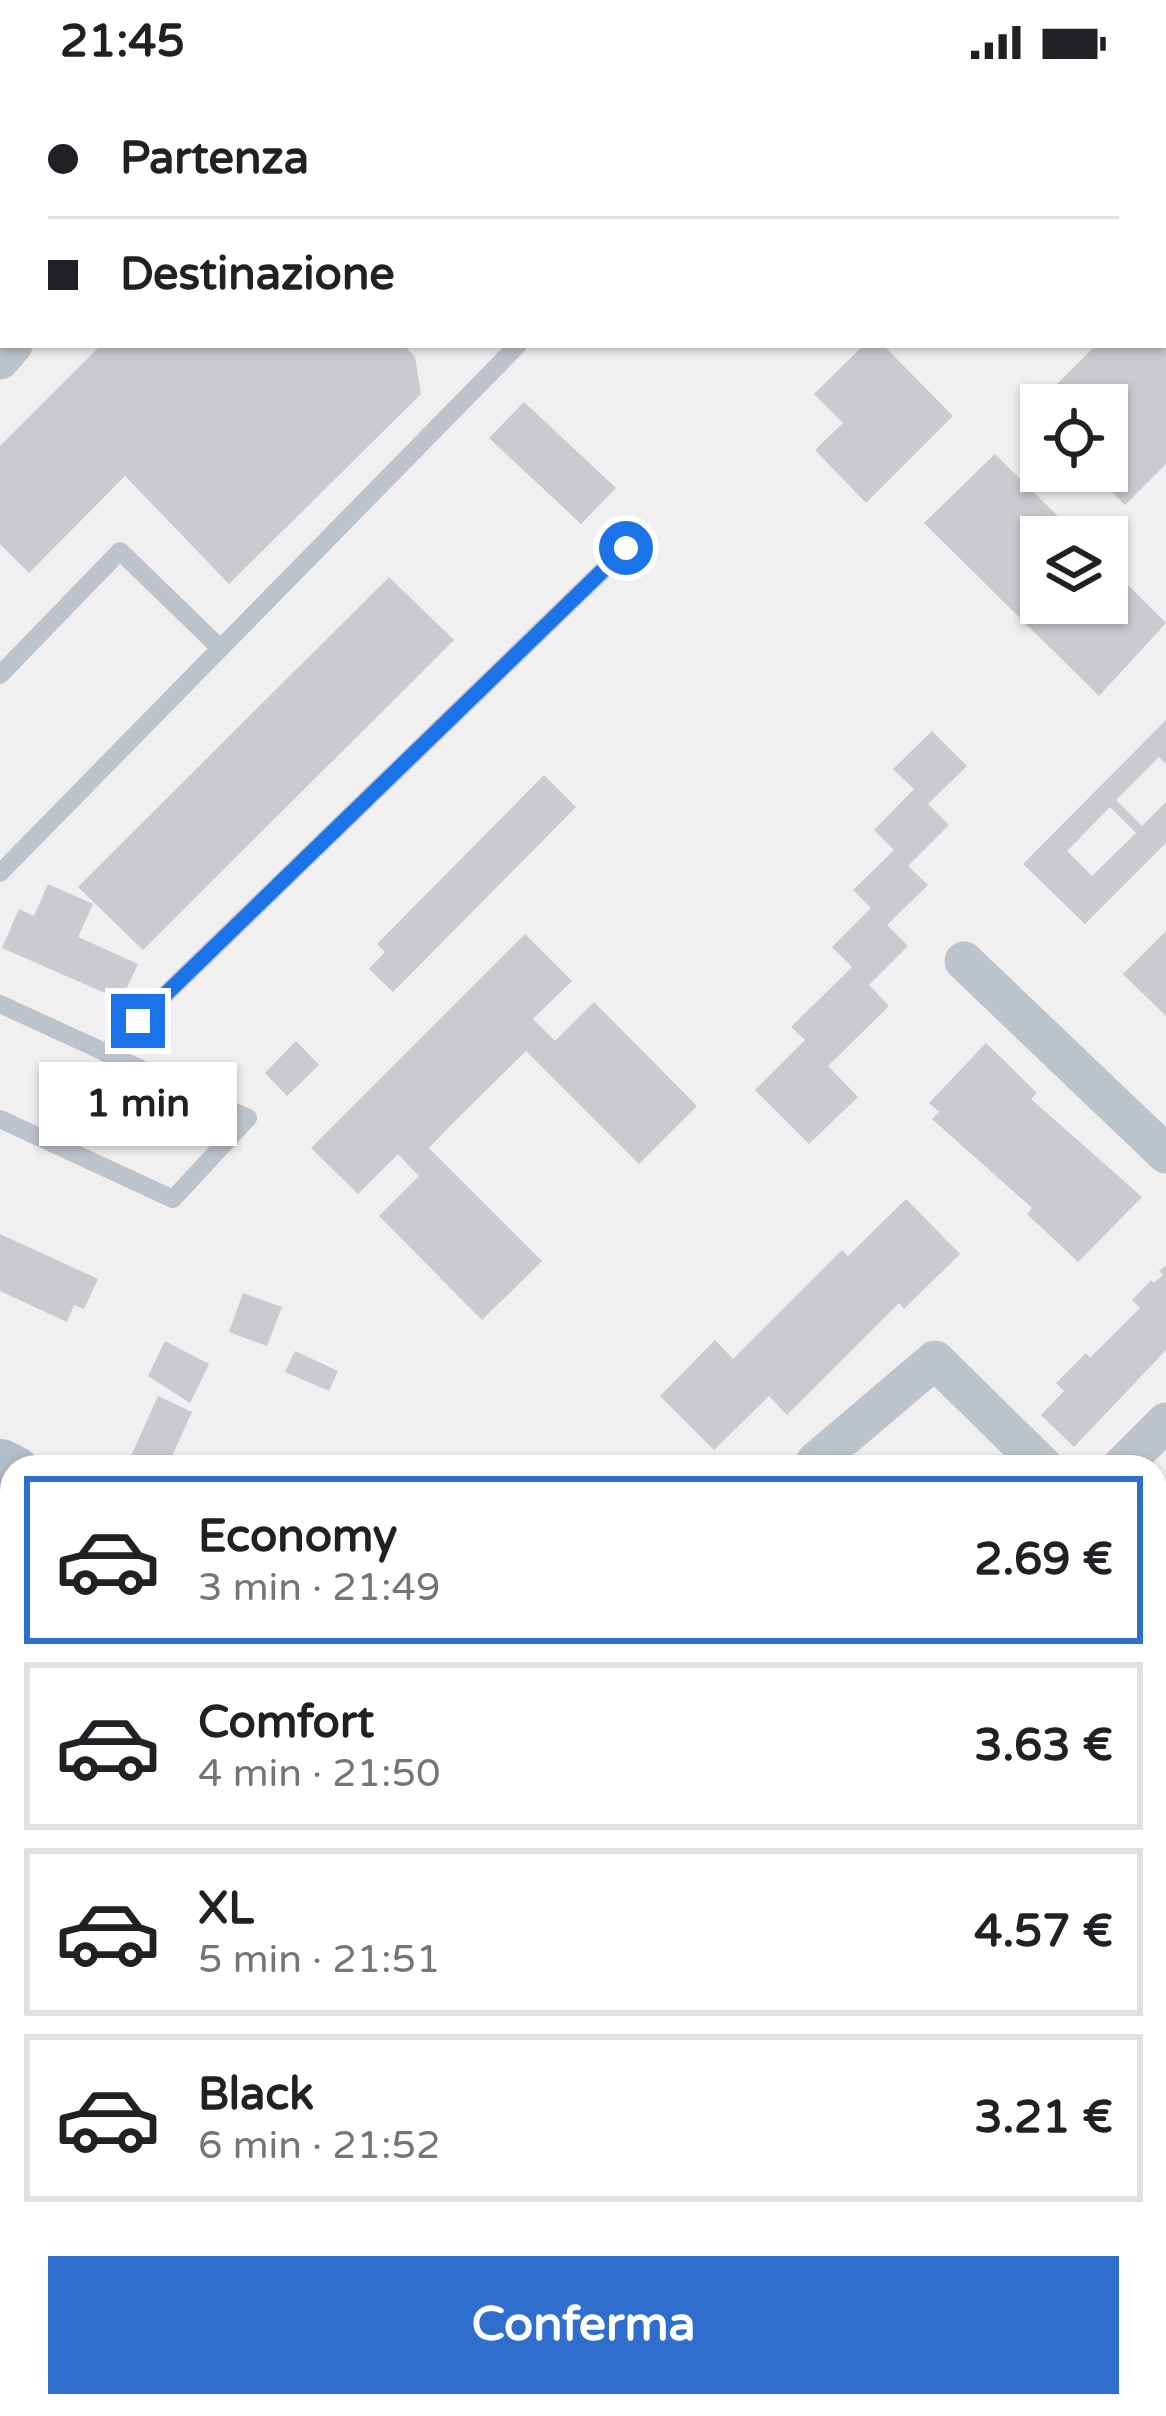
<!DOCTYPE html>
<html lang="it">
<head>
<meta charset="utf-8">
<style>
  body { margin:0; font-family:"Varela Round",sans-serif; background:#f2f2f2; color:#202124; height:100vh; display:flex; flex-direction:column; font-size:45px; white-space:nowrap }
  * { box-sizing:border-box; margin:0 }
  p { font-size:39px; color:#757577 }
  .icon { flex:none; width:66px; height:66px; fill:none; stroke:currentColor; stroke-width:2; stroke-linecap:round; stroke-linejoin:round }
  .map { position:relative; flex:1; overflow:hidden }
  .sheet { position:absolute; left:0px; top:1371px; width:1167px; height:963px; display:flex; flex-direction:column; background:#fff; border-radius:36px 36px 0 0; box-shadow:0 3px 9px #0004 }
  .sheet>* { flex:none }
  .top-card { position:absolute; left:0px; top:0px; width:1167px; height:264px; box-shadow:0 3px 9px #0004; display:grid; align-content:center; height:264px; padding:0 48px; background:#fff }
  .controls { position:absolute; left:1020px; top:300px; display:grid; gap:24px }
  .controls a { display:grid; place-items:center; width:108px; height:108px; border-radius:0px; background:#fff; box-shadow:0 3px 9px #0004; font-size:60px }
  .end { position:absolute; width:54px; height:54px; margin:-27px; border:15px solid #1a73e8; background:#fff; box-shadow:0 0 0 6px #fff }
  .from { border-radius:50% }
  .bubble { position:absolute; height:84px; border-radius:0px; background:#fff; box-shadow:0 3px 9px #0004; font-size:39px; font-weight:700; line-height:84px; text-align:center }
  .top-card b { display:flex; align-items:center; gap:42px; height:114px; font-size:45px }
  .top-card b+b { border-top:3px solid #e0e0e0 }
  .top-card i { width:30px; height:30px; background:#202124 }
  ul { padding:21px 0 0; list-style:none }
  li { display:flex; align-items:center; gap:36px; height:168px; margin:0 24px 18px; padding:0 24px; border:6px solid #e0e0e0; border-radius:0px }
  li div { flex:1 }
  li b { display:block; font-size:45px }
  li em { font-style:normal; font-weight:700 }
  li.on { border-color:#2f6ecc }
  li>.icon { width:108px; height:108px; stroke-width:1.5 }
  .primary-button { display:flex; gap:24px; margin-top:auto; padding:24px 48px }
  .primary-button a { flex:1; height:138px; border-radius:0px; background:#2f6ecc; color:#fff; font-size:48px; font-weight:700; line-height:138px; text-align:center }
  .status { display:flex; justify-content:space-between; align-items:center; height:84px; padding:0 60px; background:#fff; direction:ltr }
  .status svg { height:33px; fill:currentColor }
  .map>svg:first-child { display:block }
  .commercial { fill:#faf6ea }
  .building { fill:#c9cbd1; fill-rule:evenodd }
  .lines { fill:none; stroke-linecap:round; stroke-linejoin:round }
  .lane { stroke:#bcc3ca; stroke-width:18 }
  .street { stroke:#bcc3ca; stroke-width:39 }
  .secondary { stroke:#bdc5ce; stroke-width:54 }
  .primary { stroke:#b2bdca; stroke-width:60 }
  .route { stroke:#1a73e8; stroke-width:15 }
</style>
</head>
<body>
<div class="status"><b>21:45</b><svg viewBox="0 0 49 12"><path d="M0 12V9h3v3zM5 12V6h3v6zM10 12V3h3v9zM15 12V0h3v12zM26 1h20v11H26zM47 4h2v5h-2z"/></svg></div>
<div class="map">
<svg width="1166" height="2332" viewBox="0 0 1166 2332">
  <rect width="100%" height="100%" fill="#f1efef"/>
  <path class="commercial" d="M0,1426L12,1431V1732L0,1745Z"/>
  <g class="building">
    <path d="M101,261H404L415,273L421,310L229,500L125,392L29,489L0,460V362Z"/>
    <path d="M864,261H883L953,332L866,419L815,366L843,339L814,310Z"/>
    <path d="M1096,261H1166V380L1125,421L1091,387H1107V321H1041V336L1031,326Z"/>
    <path d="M524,318L616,404L581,440L489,354Z"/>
    <path d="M995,370L1079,453H1041V519H1107V480L1166,539L1099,612L924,439Z"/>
    <path d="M389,493L454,556L143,866L78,803Z"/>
    <path d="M1166,636V680L1159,673L1116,716L1142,742L1166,718V759L1085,840L1023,780ZM1110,723L1136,749L1092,792L1067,767Z"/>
    <path d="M932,647L967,682L928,720L949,741L908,782L928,801L887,841L908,862L869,901L889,922L828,982L858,1013L809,1060L755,1006L805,956L791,943L852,883L832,863L871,824L853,806L894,766L874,746L914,705L893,685Z"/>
    <path d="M544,691L576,723L393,908L369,885L385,868L377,860Z"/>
    <path d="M48,800L93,820L78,853L138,880L121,916L2,864L19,825L34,832Z"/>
    <path d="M1166,847V932L1123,890Z"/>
    <path d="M525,850L572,897L533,935L555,957L594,918L697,1022L639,1080L526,967L450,1042L429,1064L542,1177L482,1236L379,1132L419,1092L412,1085L398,1070L358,1110L311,1064Z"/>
    <path d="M296,957L319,981L287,1012L265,989Z"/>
    <path d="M986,959L1037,1009L1031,1015L1142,1113L1078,1178L1027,1130L1032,1124L932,1035L939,1028L929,1019Z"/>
    <path d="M906,1115L960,1170L904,1225L899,1219L787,1331L769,1312L714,1366L660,1312L715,1256L733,1275L842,1166L848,1172Z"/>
    <path d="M0,1150L98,1195L84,1225L74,1221L67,1238L0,1207Z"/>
    <path d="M1166,1181V1266L1074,1363L1041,1331L1064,1307L1056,1299L1086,1269L1090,1274L1140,1224L1132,1216L1151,1196L1154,1199L1163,1191L1159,1187Z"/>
    <path d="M243,1209L282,1223L267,1262L229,1248Z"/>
    <path d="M165,1257L209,1280L190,1319L148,1292Z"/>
    <path d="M295,1267L338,1287L329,1307L285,1288Z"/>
    <path d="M158,1312L192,1328L167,1383H131L127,1381Z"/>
    <path d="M1166,1434V1551L1155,1562V1521L1164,1512L1155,1503V1445Z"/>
    <path d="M1166,1578V1620L1155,1631V1589Z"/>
    <path d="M1162,2041L1166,2043V2104L1155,2099V2054Z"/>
    <path d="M80,2322H109L121,2329L120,2332H75Z"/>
  </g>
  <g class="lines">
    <g class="lane">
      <path d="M0,591L120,467L220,564"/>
      <path d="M0,789L518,261"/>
      <path d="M0,920L248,1034L173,1115L0,1035"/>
      <path d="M105,969L626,464"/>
    </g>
    <g class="street">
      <path d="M251,3L254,0"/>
      <path d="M1057,3L1060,0"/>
      <path d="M0,276L13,261"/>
      <path d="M964,877L1166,1070"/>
      <path d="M822,1383L816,1377L935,1276L1044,1383"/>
      <path d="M1121,1383L1166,1338"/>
      <path d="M0,2241L12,2248"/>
      <path d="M138,2322L155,2332"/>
      <path d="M656,2332L666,2322"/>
    </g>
    <path class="secondary" d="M1155,1970L1166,1975"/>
    <g class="primary">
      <path d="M0,1385L12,1391"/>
      <path d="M1155,1846L1166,1832"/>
      <path d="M1155,1910L1166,1924"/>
    </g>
  </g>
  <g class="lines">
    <path class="route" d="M138,937L626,464"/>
  </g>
</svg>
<div class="controls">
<a><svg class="icon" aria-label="locate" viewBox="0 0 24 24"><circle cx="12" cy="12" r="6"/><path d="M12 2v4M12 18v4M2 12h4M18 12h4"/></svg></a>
<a><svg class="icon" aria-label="layers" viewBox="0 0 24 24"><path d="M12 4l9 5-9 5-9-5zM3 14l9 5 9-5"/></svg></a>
</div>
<i class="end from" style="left:626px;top:464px"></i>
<i class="end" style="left:138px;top:937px"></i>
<div class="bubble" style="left:39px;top:978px;width:198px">1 min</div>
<div class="top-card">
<b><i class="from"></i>Partenza</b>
<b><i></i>Destinazione</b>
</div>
<section class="sheet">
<ul>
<li class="on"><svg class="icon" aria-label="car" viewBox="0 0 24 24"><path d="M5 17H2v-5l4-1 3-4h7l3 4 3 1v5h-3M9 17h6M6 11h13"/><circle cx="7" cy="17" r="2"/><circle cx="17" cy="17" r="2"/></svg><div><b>Economy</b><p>3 min · 21:49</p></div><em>2.69 €</em></li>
<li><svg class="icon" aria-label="car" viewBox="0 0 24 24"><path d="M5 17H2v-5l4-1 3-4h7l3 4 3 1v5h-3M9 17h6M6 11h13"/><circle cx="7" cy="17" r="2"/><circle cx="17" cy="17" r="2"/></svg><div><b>Comfort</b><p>4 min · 21:50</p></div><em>3.63 €</em></li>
<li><svg class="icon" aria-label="car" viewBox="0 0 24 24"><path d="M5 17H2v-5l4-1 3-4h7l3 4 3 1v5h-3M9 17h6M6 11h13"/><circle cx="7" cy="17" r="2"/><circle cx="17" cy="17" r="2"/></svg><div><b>XL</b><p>5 min · 21:51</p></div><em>4.57 €</em></li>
<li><svg class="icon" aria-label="car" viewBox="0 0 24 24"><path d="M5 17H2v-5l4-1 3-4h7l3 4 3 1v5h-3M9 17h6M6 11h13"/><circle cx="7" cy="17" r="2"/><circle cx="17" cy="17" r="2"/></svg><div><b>Black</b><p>6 min · 21:52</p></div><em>3.21 €</em></li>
</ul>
<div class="primary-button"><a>Conferma</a></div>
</section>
</div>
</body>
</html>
